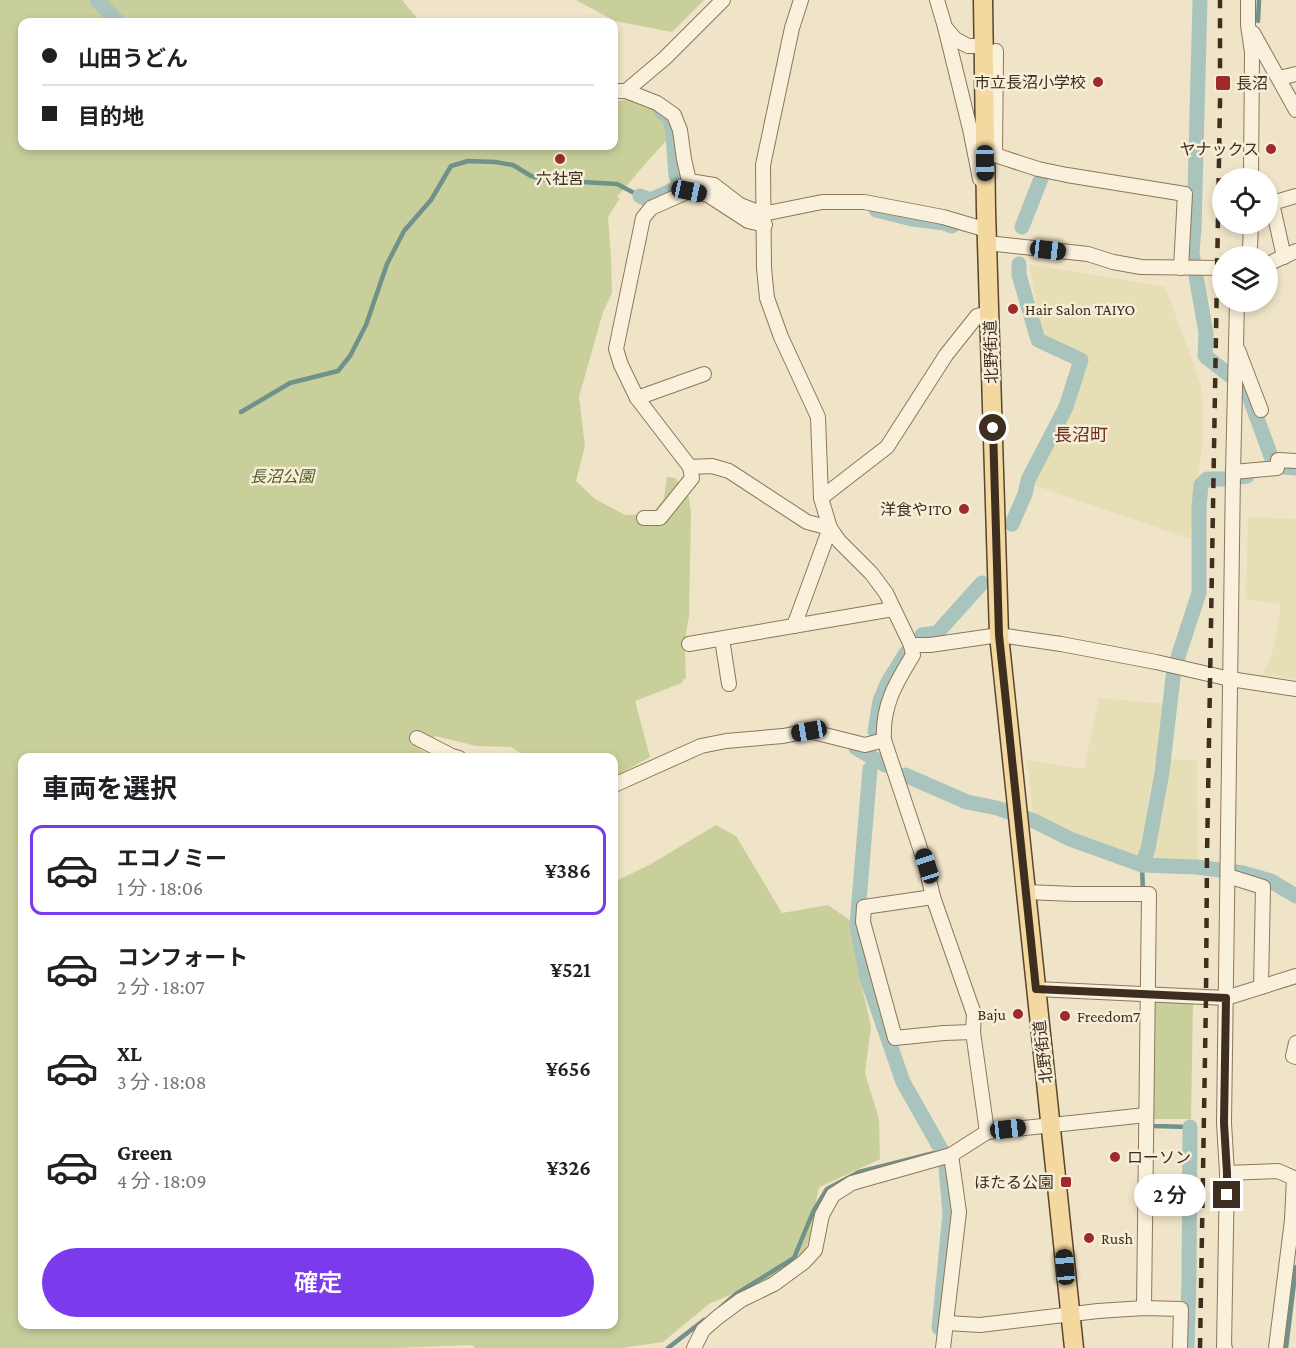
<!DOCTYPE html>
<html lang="ja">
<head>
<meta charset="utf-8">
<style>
  body { margin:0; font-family:"Crimson Pro","Noto Sans JP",serif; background:#f2f2f2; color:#202124; height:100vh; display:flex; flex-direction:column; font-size:22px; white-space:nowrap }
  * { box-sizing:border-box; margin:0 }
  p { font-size:20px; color:#757577 }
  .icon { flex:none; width:33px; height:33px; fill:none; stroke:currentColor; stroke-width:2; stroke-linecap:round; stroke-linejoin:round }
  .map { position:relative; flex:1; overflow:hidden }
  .details { position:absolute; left:18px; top:753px; width:600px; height:576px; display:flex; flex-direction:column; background:#fff; border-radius:12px; box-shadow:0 3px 9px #0003 }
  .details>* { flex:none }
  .top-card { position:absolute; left:18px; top:18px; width:600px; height:132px; border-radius:12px; box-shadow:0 3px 9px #0003; display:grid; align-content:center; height:132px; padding:0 24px; background:#fff }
  .controls { position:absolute; left:1212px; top:168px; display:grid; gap:12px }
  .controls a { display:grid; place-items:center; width:66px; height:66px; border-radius:50%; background:#fff; box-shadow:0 3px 9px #0003; font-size:30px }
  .end { position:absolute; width:27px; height:27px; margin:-14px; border:8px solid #3d2e20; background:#fff; box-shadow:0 0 0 3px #fff }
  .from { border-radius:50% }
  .bubble { position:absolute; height:42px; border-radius:21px; background:#fff; box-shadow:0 3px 9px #0003; font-size:20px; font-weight:600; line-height:42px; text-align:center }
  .car { position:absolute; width:18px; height:36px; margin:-18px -9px; border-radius:8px; box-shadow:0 0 4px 2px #0007; background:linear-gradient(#222 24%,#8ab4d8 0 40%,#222 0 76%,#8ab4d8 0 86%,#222 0) }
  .top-card b { display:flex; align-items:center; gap:21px; height:57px; font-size:22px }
  .top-card b+b { border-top:2px solid #e0e0e0 }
  .top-card i { width:15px; height:15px; background:#202124 }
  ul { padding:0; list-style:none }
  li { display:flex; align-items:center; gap:18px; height:90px; margin:0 12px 9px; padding:0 12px; border:3px solid transparent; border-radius:12px }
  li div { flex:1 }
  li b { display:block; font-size:22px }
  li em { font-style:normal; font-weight:600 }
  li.active { border-color:#7c3aed }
  li>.icon { width:54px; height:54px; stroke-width:1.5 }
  h2 { padding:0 24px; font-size:27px; line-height:72px }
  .action { display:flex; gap:12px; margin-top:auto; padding:12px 24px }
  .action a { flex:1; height:69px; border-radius:36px; background:#7c3aed; color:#fff; font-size:24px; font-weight:600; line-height:69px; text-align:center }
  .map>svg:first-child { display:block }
  .farmland { fill:#e6deb5 }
  .green { fill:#c9cf9b }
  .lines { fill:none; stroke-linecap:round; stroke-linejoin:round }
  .stream { stroke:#6f938a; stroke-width:4.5 }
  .canal { stroke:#a9c4bc; stroke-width:15 }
  .minor-casing { stroke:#8d765c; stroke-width:16 }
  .major-casing { stroke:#5b4430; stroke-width:21 }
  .minor { stroke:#faf1dc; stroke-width:14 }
  .major { stroke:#f3d9a0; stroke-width:18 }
  .rail { stroke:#3d2e20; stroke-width:4.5; stroke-dasharray:10 10; stroke-linecap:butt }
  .route { stroke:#3d2e20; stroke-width:8 }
  .poi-dot { fill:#9e2a2b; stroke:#f7eed8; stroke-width:2 }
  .labels { text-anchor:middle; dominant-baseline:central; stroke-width:5; stroke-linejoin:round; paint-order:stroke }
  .poi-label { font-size:16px; fill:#3d2e20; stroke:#f7eed8; text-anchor:end }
  .street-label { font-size:16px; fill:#3d2e20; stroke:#f7eed8 }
  .park-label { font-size:16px; font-style:italic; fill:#4d5a26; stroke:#f7eed8 }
  .neighbourhood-label { font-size:18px; fill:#6b2e1e; stroke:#f7eed8 }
</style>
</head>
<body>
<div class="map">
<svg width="1296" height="1348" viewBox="0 0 1296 1348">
  <rect width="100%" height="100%" fill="#f0e4c8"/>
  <g class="farmland">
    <path d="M1029,264L1165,287L1201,384L1203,440L1190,539L1031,484L1066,424L1088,357L1042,334Z"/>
    <path d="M1248,517L1296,519V679L1263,675L1274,647L1281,604L1246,599Z"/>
    <path d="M1099,698L1165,704L1139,856L1078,838L1033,815L1027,760L1084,769Z"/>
    <path d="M1167,759L1197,760L1198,861L1152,862Z"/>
  </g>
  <g class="green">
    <path d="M0,0H402L420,22H22V146H614V102L656,94L667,140L646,163L617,197L620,198L608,217L611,256L612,293L603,312L579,397L585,446L576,481L595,499L625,515L652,514L664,498L667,477L676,478L683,492L687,487L691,512L689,617C684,637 685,657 686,678L683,680L682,683L635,701L650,757L614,777V758L526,757L511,747L476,746L435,736L420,750L439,757L22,758V1324H614V882L651,864L716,825L736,836L782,913L828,905L851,921L860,979L871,1026L865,1073L879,1119L880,1159L820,1187L818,1191L810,1238L803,1255L781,1273L709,1304L663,1342L623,1348H475L472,1345L397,1348H0Z"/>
    <path d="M576,0H704L672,32L615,21Z"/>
    <path d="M1155,1002L1193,1003L1191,1119H1153Z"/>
  </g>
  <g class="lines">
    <g class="stream">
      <path d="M1258,21L1259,0"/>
      <path d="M241,412L290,383L338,371L350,356L366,325L387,264L404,231L431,200L451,166L468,161L495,162L513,165L531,176L546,180L617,184L640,196"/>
      <path d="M1142,865L1143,893"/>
      <path d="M1150,1121L1153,1126L1190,1127"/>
      <path d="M720,1308L736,1294L794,1258L813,1212L827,1189L859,1172L942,1151"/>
      <path d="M668,1348L704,1320"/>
      <path d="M1286,1348L1296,1267"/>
    </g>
    <g class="canal">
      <path d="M97,0L118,22"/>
      <path d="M1200,0L1194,229L1192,253L1206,333L1205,356L1246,388L1272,459L1282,467L1296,468"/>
      <path d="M661,112L669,117L673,134L676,176L684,185"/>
      <path d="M640,196L650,200L684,185H693"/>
      <path d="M876,210L912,219L944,223L952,226"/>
      <path d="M1022,227L1042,176"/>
      <path d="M1012,524L1025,494L1028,480L1066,407L1081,360L1038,340L1019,275V264"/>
      <path d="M922,635L937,633L982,583"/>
      <path d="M875,731L880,701L888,682L906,653"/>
      <path d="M856,748L885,765"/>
      <path d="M870,769L857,925L867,978L903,1082L942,1151"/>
      <path d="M905,775L967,802L997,808L1032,820L1070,839L1142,865L1196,867L1243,873L1271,881L1296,896"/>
      <path d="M1142,865L1148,849L1162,772L1174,669L1199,593V508L1201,485L1207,479H1227L1247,476"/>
      <path d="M939,1328L950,1213L946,1167"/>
      <path d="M1187,1346L1189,1280L1190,1127"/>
    </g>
    <defs>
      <g id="minor">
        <path d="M801,0L792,28L763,165L764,268L767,298L781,337L818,417L821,498L830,528L839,541L871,573L886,593L911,645L913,655C896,683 882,705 884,740L926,866L933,897L974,1014L973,1032L987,1132"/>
        <path d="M937,0L945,27L955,39L968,46H983"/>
        <path d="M1248,0V25L1252,52L1251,178"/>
        <path d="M945,27L970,129L980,179"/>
        <path d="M1253,33L1296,110"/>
        <path d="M996,51L995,155L1038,169L1067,175L1185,194L1181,268"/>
        <path d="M1279,78L1296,74"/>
        <path d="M614,91H626L665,58L723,0"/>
        <path d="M626,91L657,103L674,115L680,130L684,159L689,181L714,185L740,205L763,214L822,202H864L943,217L987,230"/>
        <path d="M765,225L748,221L708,195L689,191L651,208L643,218L616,349L621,365L637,398L690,467L712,466L729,471L807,522L830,528"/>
        <path d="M987,243L1088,254L1113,262L1141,267L1222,268"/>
        <path d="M1246,256L1250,249L1251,224"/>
        <path d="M1284,257L1272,203L1296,196"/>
        <path d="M1268,264L1296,251"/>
        <path d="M1238,350L1261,410"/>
        <path d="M637,398L704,374"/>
        <path d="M1233,472L1277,468L1278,460L1296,461"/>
        <path d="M821,498L887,447L946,355L977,316L989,313"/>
        <path d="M644,518H660L692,478L690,467"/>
        <path d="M794,626L830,528"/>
        <path d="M722,639L729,684"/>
        <path d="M689,644L893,609"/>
        <path d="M911,645H930L999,635L1061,644L1156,662L1230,679L1296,689"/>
        <path d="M417,738L452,756L459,758"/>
        <path d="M614,785L701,746L726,741L783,736L809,731L865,745L884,740"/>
        <path d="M1228,876L1263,887L1261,987"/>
        <path d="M1026,892L1074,894H1149L1144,1308"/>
        <path d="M933,897L864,907L863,922L895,1038L944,1033L973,1032"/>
        <path d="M1036,989L1226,998L1296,976"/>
        <path d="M1296,1043L1293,1056L1296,1057"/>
        <path d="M1227,1173L1278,1171L1294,1178L1292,1220H1296"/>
        <path d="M947,1323L980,1325L1098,1311L1144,1308L1181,1309L1180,1348"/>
        <path d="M694,1348L703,1330L718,1317L741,1300L774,1284L804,1262L815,1250L822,1215L833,1195L852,1183L951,1155L987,1132L1146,1115"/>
        <path d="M943,1348L959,1212L951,1155"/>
        <path d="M1225,1348H1224L1227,1173L1224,1123L1233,472L1237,302"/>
        <path d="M1276,1348L1292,1220"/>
      </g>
      <path id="major" d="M983,0L986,210L999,635L1074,1348"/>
    </defs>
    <use href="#minor" class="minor-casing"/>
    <use href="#major" class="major-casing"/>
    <use href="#minor" class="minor"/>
    <use href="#major" class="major"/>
    <path class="rail" d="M1200,1348L1206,998L1207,856L1220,101V0"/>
  </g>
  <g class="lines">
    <path class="route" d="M993,428L999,635L1036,989L1226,998L1224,1123L1227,1173V1195"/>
  </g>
  <g class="poi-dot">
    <circle cx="1098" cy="82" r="6"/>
    <rect x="1215" y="75" width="16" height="16" rx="3"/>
    <circle cx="1271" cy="149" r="6"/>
    <circle cx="560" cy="159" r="6"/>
    <circle cx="1013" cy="309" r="6"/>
    <circle cx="964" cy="509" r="6"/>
    <circle cx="1018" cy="1014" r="6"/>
    <circle cx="1065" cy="1016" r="6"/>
    <circle cx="1115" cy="1157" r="6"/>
    <rect x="1060" y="1176" width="12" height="12" rx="3"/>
    <circle cx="1089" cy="1238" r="6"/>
  </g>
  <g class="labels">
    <g class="poi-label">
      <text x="1086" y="82">市立長沼小学校</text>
      <text x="1236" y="83" text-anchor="start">長沼</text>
      <text x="1259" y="149">ヤナックス</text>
      <text x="560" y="178" text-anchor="middle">六社宮</text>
      <text x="1025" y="309" text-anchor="start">Hair Salon TAIYO</text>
      <text x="952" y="509">洋食やITO</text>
      <text x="1006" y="1014">Baju</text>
      <text x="1077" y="1016" text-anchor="start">Freedom7</text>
      <text x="1127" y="1157" text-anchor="start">ローソン</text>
      <text x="1054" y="1182">ほたる公園</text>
      <text x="1101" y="1238" text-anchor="start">Rush</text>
    </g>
    <g class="street-label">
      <text transform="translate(991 352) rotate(-92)">北野街道</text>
      <text transform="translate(1043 1052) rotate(-97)">北野街道</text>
    </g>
    <g class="park-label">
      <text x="282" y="476">長沼公園</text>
    </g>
    <g class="neighbourhood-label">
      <text x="1081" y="435">長沼町</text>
    </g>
  </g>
</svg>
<div class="controls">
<a><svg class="icon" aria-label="locate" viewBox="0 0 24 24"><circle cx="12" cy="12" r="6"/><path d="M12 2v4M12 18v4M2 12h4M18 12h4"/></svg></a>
<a><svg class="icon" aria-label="layers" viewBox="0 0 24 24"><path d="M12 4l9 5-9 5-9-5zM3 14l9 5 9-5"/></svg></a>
</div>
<i class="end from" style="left:993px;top:428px"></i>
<i class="end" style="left:1227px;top:1195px"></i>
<div class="bubble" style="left:1134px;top:1174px;width:72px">2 分</div>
<i class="car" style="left:985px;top:163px;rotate:179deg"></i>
<i class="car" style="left:689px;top:191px;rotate:102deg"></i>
<i class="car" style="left:1048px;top:250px;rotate:97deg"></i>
<i class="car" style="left:809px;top:731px;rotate:260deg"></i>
<i class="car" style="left:927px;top:866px;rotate:342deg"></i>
<i class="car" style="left:1008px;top:1129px;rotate:83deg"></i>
<i class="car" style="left:1065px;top:1267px;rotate:355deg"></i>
<div class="top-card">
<b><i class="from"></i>山田うどん</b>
<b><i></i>目的地</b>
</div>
<section class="details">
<h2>車両を選択</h2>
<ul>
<li class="active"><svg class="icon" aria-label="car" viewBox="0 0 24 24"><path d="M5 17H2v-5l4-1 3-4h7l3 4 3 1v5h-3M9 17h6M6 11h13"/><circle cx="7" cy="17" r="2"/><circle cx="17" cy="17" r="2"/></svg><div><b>エコノミー</b><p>1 分 · 18:06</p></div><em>¥386</em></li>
<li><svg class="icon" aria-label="car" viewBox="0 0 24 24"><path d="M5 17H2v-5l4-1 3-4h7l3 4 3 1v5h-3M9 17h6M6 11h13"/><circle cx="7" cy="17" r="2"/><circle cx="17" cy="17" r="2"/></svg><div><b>コンフォート</b><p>2 分 · 18:07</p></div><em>¥521</em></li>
<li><svg class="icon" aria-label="car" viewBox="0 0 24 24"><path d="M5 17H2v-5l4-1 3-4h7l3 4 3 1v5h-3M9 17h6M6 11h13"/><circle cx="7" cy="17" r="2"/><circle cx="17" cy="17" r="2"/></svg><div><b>XL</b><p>3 分 · 18:08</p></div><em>¥656</em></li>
<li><svg class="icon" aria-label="car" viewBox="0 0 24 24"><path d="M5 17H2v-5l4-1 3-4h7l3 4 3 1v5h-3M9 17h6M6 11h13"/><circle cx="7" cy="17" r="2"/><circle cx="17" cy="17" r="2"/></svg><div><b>Green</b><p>4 分 · 18:09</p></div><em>¥326</em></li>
</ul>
<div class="action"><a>確定</a></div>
</section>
</div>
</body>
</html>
